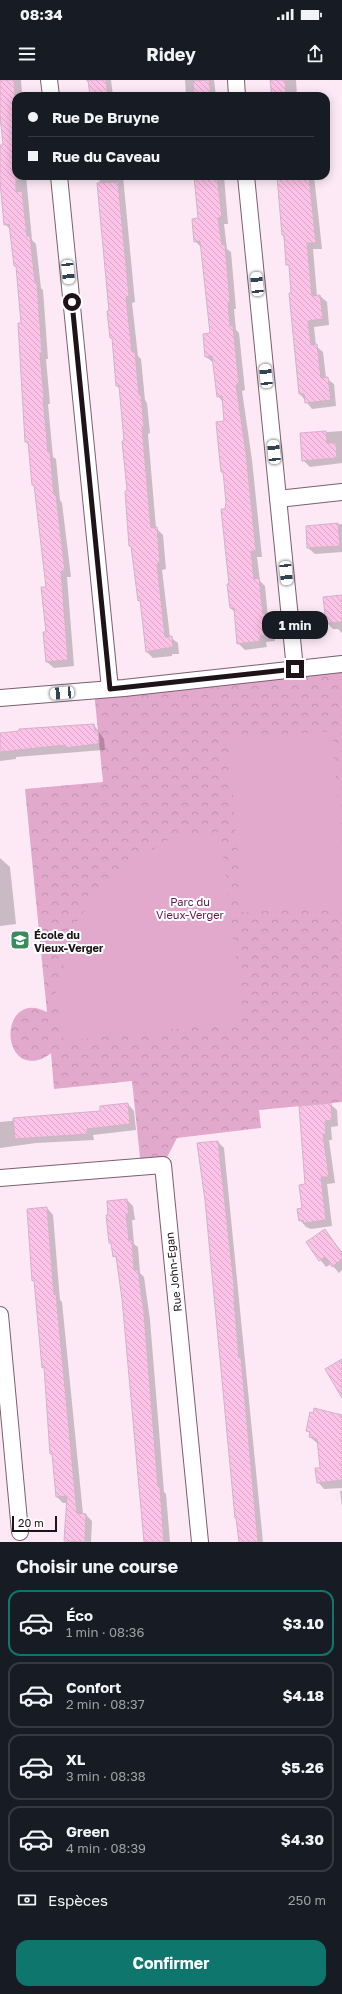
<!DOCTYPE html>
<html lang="fr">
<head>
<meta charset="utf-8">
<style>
  body { margin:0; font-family:"Golos Text",sans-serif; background:#20242c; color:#f1f3f6; height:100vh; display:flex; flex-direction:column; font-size:15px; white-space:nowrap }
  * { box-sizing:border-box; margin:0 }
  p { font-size:13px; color:#9ea1a6 }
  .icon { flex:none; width:22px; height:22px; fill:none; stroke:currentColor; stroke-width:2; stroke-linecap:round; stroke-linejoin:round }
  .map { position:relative; height:1462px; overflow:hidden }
  .details { display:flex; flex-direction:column; background:#171b24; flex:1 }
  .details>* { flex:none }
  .banner { position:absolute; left:12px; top:12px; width:318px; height:88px; border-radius:12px; box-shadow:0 2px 10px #0003; display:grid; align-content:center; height:88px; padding:0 16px; background:#171b24 }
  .scale { position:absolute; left:12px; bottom:10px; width:45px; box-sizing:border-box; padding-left:4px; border:2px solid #1d1319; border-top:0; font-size:11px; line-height:14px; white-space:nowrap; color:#1d1319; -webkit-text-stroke:3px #fff; paint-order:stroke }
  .end { position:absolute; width:18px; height:18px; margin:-9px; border:5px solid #1d1319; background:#fff; box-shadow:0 0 0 2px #fff }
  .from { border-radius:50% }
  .bubble { position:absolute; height:28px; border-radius:12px; background:#171b24; box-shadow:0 2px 10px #0003; font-size:13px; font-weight:700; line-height:28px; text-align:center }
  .car { position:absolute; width:12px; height:24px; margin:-12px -6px; border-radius:5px; box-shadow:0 0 3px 1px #0007; background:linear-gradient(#fff 24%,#345 0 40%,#fff 0 76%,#345 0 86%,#fff 0) }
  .banner b { display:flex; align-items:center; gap:14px; height:38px; font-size:15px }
  .banner b+b { border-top:1px solid #363941 }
  .banner i { width:10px; height:10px; background:#f1f3f6 }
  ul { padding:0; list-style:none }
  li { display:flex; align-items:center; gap:12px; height:66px; margin:0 8px 6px; padding:0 8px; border:2px solid #363941; border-radius:12px }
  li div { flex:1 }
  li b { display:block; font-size:15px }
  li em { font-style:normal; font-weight:700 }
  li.current { border-color:#0f766e }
  li>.icon { width:36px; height:36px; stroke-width:1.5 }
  h2 { padding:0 16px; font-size:18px; line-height:48px }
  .pay { display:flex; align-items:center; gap:10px; height:44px; padding:0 16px; font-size:15px }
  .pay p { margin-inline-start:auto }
  .primary-button { display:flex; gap:8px; margin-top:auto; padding:8px 16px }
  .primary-button a { flex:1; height:46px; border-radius:12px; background:#0f766e; color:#fff; font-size:16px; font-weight:700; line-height:46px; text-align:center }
  .status { display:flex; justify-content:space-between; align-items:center; height:28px; padding:0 20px; background:#171b24; direction:ltr }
  .status svg { height:11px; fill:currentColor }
  header { display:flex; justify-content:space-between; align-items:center; height:52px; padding:0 16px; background:#171b24; font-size:18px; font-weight:700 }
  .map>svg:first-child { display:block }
  .park { fill:url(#park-crowns) }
  .pitch { fill:#e2a9cd }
  .shadow { fill:#0003 }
  .building { fill:url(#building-back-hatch); stroke:#d2b3c6 }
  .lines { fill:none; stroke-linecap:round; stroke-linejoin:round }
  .street-casing { stroke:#7b5f70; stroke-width:18 }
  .street { stroke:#fff; stroke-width:16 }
  .route { stroke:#1d1319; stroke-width:5 }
  .labels { text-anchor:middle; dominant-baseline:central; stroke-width:4; stroke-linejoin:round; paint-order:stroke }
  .park-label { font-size:11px; fill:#651450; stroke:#fff }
  .poi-label { font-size:11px; font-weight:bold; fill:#1d1319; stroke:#fff; text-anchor:start }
  .street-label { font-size:11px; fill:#1d1319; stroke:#fff }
</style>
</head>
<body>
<div class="status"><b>08:34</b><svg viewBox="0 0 49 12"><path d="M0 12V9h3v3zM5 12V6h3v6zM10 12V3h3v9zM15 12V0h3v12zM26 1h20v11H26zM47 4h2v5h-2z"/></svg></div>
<header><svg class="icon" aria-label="menu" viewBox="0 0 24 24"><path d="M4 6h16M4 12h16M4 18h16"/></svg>Ridey<svg class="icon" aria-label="share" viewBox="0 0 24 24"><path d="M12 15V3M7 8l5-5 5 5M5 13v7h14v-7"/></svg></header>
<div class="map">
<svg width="342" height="1462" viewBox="0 0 342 1462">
  <defs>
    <pattern id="park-crowns" width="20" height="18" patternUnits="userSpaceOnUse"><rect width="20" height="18" fill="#e2a9cd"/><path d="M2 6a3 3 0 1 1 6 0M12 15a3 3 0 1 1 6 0" fill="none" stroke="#c191af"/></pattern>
    <pattern id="building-back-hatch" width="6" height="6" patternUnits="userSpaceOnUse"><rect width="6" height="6" fill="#fcc2e7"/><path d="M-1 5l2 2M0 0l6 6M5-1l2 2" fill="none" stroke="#d8a6c6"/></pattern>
  </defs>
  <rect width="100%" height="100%" fill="#fce9f5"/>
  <path class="park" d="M342,584V1022L259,1030L261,1048L177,1058L163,1085L141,1087L132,1001L54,1009L51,973C43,980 33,983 23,979C0,967 9,912 47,932L25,709L103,702L94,611Z"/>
  <g class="pitch">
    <path d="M332,651L342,768V825L243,833L228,660Z"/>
    <path d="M220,752L242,928L231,943L64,961L56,914L74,846L91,820L113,795L176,755Z"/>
  </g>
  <g class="shadow">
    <path d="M0,0H21L22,13H20V16H16V96H26L32,160L36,164L41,208L43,210L48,279H46L50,324H48L53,377L56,379L60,420L62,423L71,497H67L74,586L54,588L47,582V508L35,407L33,405L29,365L26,362L22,244L17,188L15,186L11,150L5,144L0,96V66H4L0,40Z"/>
    <path d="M86,0H111L113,16H91L90,5Z"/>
    <path d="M185,0H214L216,16H186Z"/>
    <path d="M270,0H296L297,16H271Z"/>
    <path d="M99,96H123L135,222L132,223L138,276L141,279L145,320L147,323L150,353L148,354L156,448L163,455L166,489L162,490L170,557L178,563L179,574H172V576L153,578L147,572L141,522L139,520L132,469L130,466L125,362L120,309L117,306L113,260L111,258Z"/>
    <path d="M195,96H224L228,144H224L227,169L231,172L236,229H234L236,250L239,253L245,310L242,311L252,380L262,477H257L260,501L265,506L268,537L273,542L275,561L266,562L267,567L245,570L238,563L235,532L230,528L227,422L225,395L222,392L217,343L226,342L223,322L218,316L214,283L206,277L211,254L202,168L195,161L199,139Z"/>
    <path d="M278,96H314L322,169H313L317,216H320L327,222L329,245L314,247L316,266L323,272L326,298L334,304L336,326L312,329L300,314L290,187L287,184L283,154Z"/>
    <path d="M342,351V383L310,387L303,380L301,354Z"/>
    <path d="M342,444V472L315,474L308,468L307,447Z"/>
    <path d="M342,516V553L338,549H333L327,543Z"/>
    <path d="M94,645L104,659L105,669L103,670L16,677V679L0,681V654L50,647L52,649Z"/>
    <path d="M0,778L10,787L16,844L0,846Z"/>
    <path d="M128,1024L134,1031L136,1050L93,1055L94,1060L36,1063L0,1068V1042L101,1032Z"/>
    <path d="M330,1024L337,1030L338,1046L331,1047L332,1060H329L335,1103L327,1104L332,1146L311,1149L306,1147L300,1140L306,1105L300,1027Z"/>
    <path d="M218,1062L224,1068L263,1462H239Z"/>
    <path d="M127,1120L133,1126L135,1140H132L134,1164L138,1167L140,1193L144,1197L150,1240L164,1412L166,1414L170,1462H145L123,1219L118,1180L114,1176L113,1166L110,1163Z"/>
    <path d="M47,1128L53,1135L60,1220L62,1222L83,1434L86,1435L92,1441L91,1462L65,1461L67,1423H63L57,1417L36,1202L33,1200Z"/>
    <path d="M325,1150L342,1172V1190L339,1193L331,1184L326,1187L307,1163Z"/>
    <path d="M342,1336V1408L324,1409L318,1402L321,1389L318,1364L310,1357L311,1354L307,1350Z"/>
    <path d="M340,1411H342V1427Z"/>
  </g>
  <g class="building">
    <path d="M0,0H14L16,26V112L22,111L27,156H30L35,202H37L42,273H40L44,318H43L48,372H50L54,415H56L65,491H61L68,580L46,582L43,552H46L41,507H46L34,405H32L28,362H25L18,243H21L16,186H14L9,144L4,145L0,101V65H3L0,35Z"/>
    <path d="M88,0H106L108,16H90Z"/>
    <path d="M209,0L211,16H194L193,1Z"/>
    <path d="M270,0H285L286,16H272Z"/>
    <path d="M194,96H217L222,137L218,138L222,165H225L230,223H228L230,246H233L239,304L236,305L246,373L256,471H251L254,499L259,498L263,534H267L269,555L260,556L261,561L237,564L234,528H230L227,504H229L221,429H225L226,422L223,392H221L216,342L224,341L222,316L217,317L212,276L205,277L203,254L210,253L200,161L194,162L192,139L198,138Z"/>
    <path d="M277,96H294V99L309,96L316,163H307L312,216L320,215L323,239L308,241L311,265L317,264L321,298L328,297L331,320L305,323L304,314H299L289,213H291L289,185H286L284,155H282Z"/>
    <path d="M118,102L129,216L126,217L132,272H135L139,315H141L144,347H142L151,448L157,447L160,483L157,484L165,557L172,556L173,567L146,572L140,520L138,521L131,466H129L125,411L127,410L122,361H124L119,306H116L112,258H110L107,231H109L97,103Z"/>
    <path d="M326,351L327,363H336L337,378L302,381L300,353Z"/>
    <path d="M338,443L340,466L307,468L306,446Z"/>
    <path d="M342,515V542L326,543L323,517Z"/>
    <path d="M94,644L95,651H98L99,663L97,664L65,668V665L0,672V653L19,651V649Z"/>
    <path d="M128,1023L130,1044L87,1049L88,1054L15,1059L13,1038L100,1031V1026Z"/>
    <path d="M331,1023L332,1040L325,1041L326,1054H323L329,1097H321L326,1140L304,1143L303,1140L299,1141L297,1129L302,1128L299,1105L305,1104L299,1026Z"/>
    <path d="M218,1061L234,1205V1219L239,1278H241L258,1462H239L236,1438H235L205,1120L199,1077L197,1063Z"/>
    <path d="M127,1119L129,1134H126L129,1160H132L134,1190H138L144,1233L158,1407H160L164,1462H144L122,1219L116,1176L113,1177L111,1163H109L106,1135H108L107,1121Z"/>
    <path d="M47,1127L54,1215L56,1214L77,1433L86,1434L85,1462L64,1461L67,1416L56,1417L52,1374H50L44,1287L42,1288L34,1200L32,1201L27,1129Z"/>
    <path d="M325,1149L342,1174V1179L332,1187L325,1177L319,1181L306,1162Z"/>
    <path d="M342,1279V1318L325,1289Z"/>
    <path d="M314,1328L342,1335V1400L317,1403L315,1388H320L317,1359L309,1357L310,1352L306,1351L310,1332L313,1333Z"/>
  </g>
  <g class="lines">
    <defs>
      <g id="street">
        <path d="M49,0L51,16"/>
        <path d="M236,0L237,16"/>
        <path d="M59,96L110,609"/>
        <path d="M246,96L295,589"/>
        <path d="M278,419L342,412"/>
        <path d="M0,618L124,608L342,584"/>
        <path d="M0,1098L163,1085L200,1462"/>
        <path d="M0,1235L20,1452"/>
      </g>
    </defs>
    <use href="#street" class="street-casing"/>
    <use href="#street" class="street"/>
  </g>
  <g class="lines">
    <path class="route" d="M72,222L110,609L295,589"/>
  </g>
  <defs>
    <symbol id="school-square" viewBox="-11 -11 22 22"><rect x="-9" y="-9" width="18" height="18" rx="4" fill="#3a8b5d" stroke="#fff"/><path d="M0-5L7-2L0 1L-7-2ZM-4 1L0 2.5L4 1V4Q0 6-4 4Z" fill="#fff"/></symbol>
  </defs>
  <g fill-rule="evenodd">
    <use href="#school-square" x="9" y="849" width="22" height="22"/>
  </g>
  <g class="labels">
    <g class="park-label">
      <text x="190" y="821">Parc du<tspan x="190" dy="13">Vieux-Verger</tspan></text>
    </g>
    <g class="poi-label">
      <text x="34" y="854">École du<tspan x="34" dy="13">Vieux-Verger</tspan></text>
    </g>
    <g class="street-label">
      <text transform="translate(173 1192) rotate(-96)">Rue John-Egan</text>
    </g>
  </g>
</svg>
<div class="scale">20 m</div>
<i class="end from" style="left:72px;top:222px"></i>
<i class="end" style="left:295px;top:589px"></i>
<div class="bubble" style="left:262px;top:531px;width:66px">1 min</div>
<i class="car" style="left:68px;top:192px;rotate:174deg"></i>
<i class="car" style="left:257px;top:204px;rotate:354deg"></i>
<i class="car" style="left:266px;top:296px;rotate:354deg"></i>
<i class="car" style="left:274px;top:372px;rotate:354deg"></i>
<i class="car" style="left:286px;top:493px;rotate:174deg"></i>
<i class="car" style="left:62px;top:613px;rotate:265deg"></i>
<div class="banner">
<b><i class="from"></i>Rue De Bruyne</b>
<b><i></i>Rue du Caveau</b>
</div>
</div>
<section class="details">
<h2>Choisir une course</h2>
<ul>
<li class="current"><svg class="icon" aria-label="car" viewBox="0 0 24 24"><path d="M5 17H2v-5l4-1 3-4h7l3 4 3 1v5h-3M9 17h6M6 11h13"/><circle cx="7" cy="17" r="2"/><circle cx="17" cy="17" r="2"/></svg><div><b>Éco</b><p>1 min · 08:36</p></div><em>$3.10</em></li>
<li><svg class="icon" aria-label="car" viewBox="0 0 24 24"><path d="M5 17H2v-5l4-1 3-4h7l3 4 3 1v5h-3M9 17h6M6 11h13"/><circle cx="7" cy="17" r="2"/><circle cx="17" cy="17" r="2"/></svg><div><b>Confort</b><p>2 min · 08:37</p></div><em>$4.18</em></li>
<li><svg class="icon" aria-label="car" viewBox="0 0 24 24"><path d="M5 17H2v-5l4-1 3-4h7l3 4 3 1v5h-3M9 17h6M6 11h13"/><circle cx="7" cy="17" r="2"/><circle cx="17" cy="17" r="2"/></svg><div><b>XL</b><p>3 min · 08:38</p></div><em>$5.26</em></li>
<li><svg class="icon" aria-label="car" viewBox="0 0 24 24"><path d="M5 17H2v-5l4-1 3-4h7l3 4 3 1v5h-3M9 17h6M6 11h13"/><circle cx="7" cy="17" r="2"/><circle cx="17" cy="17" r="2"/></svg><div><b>Green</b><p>4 min · 08:39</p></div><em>$4.30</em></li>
</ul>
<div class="pay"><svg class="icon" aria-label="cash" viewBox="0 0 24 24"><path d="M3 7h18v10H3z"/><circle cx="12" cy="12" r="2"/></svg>Espèces<p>250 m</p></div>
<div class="primary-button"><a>Confirmer</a></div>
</section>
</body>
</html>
